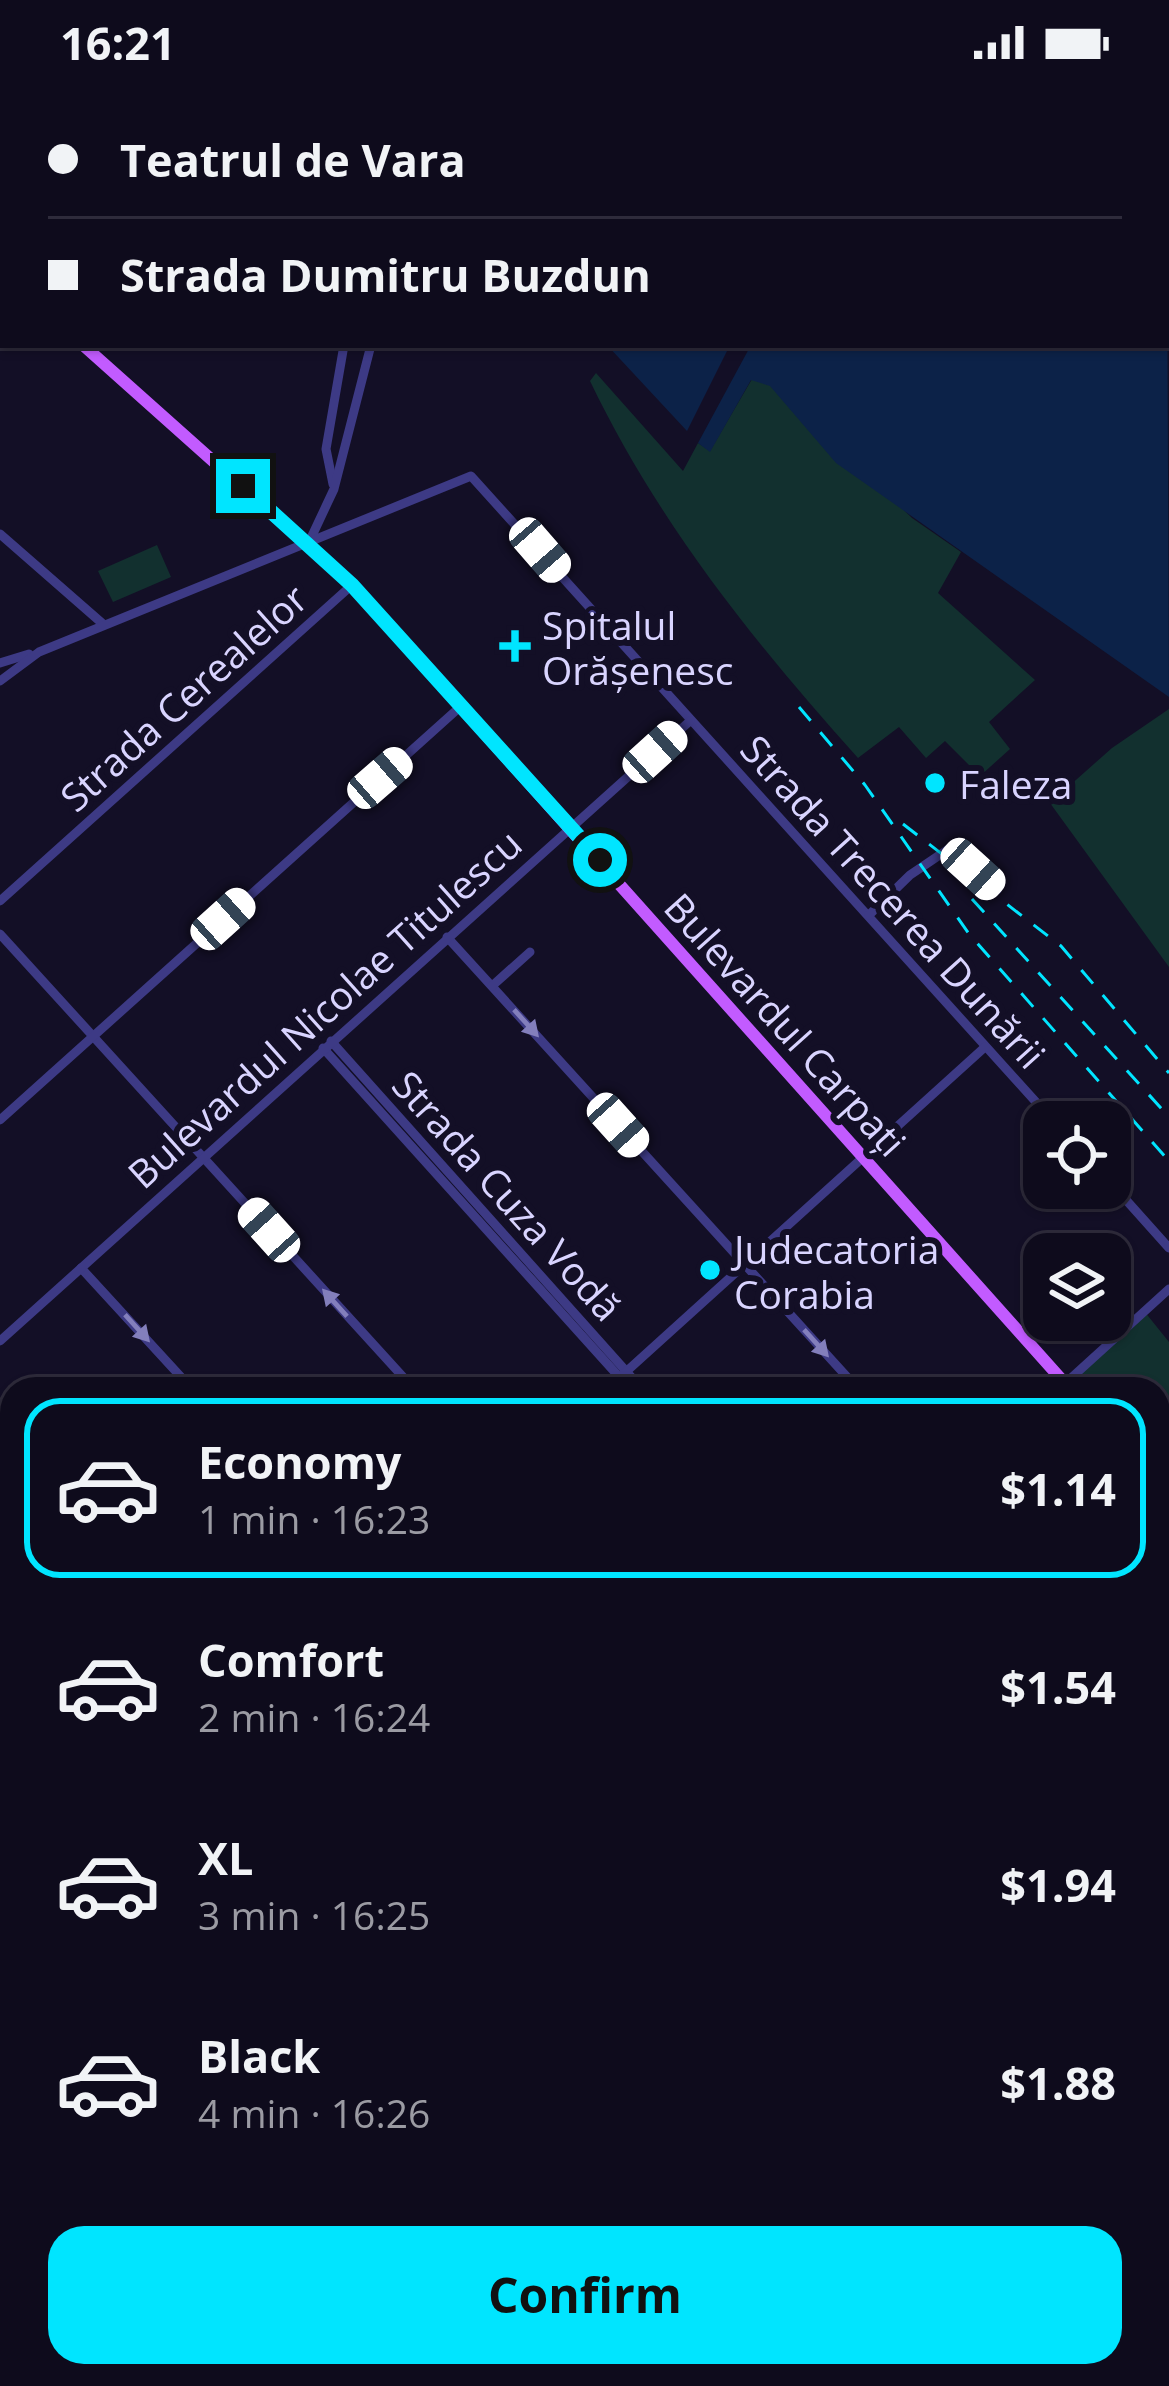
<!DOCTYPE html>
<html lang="en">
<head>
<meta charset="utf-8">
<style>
  body { margin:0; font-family:"Open Sans",sans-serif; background:#1c1929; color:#f1f3f6; height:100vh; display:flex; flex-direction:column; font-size:45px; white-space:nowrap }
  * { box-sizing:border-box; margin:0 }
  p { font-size:39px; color:#9b9ba3 }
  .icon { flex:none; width:66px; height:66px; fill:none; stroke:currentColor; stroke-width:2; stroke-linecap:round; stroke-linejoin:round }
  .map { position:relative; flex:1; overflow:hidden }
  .sheet { position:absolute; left:0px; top:1293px; width:1170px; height:1011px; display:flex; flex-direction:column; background:#0e0b1c; border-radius:36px 36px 0 0; box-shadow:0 3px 9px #0004,0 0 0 3px #2e2b3b }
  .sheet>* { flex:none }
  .banner { position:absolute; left:0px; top:0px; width:1170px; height:264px; box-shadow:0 3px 9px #0004,0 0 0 3px #2e2b3b; display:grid; align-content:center; height:264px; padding:0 48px; background:#0e0b1c }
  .fabs { position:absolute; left:1023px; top:1017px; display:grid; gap:24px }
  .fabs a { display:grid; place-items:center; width:108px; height:108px; border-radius:24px; background:#0e0b1c; box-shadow:0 3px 9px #0004,0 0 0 3px #2e2b3b; font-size:60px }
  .end { position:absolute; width:54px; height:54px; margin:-27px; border:15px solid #00e5ff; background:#111; box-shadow:0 0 0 6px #111 }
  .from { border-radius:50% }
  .car { position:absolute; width:36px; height:72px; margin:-36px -18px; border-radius:15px; box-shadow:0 0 9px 3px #0007; background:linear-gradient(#fff 24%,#345 0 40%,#fff 0 76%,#345 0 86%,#fff 0) }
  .banner b { display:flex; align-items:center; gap:42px; height:114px; font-size:45px }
  .banner b+b { border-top:3px solid #2e2b3b }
  .banner i { width:30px; height:30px; background:#f1f3f6 }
  ul { padding:21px 0 0; list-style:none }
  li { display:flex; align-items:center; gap:36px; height:180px; margin:0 24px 18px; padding:0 24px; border:6px solid transparent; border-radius:36px }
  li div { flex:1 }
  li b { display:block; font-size:45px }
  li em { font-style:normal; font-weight:700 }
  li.active { border-color:#00e5ff }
  li>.icon { width:108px; height:108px; stroke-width:1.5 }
  .primary-button { display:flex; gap:24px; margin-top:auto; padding:24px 48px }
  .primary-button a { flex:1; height:138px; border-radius:36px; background:#00e5ff; color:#111; font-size:48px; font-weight:700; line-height:138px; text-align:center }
  .status { display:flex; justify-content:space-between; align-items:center; height:84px; padding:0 60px; background:#0e0b1c; direction:ltr }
  .status svg { height:33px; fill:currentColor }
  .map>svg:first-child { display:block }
  .green { fill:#12302f }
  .water { fill:#0c2248 }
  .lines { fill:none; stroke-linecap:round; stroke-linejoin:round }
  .minor { stroke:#3d3a85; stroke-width:9 }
  .major { stroke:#c25bff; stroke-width:12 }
  .rail { stroke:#00e5ff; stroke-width:3; stroke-dasharray:18 15; stroke-linecap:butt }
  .oneway { fill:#837fbc }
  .route { stroke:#00e5ff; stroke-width:15 }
  .poi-dot { fill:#00e5ff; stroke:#130f26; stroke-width:4.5 }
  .labels { text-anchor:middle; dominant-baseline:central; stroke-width:12; stroke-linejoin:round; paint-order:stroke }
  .poi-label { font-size:39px; fill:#d9d4ff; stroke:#130f26; text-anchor:start }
  .street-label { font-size:39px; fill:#d9d4ff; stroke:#130f26 }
</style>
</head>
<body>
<div class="status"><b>16:21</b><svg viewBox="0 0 49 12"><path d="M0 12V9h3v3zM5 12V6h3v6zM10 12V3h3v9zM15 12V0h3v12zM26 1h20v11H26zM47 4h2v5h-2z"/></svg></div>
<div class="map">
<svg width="1169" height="2302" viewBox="0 0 1169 2302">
  <rect width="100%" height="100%" fill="#130f26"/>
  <g class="green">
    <path d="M596,289L683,387L698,359L710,367L752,295L775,300L912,434L961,468L938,509L1035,596L989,638L1010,665L980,692L945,657L926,674L899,643L858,674C753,557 659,440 590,297Z"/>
    <path d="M157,461L171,493L113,518L98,487Z"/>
    <path d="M1169,625V883L1050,719L1112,664Z"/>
    <path d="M1144,1227L1169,1258V1416L1158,1403V1305H1070L1065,1299Z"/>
  </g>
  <g class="water">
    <path d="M508,0H1092L1093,3H511Z"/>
    <path d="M1167,154L1169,613L836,379L770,302L751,296L710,368L698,359L751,261H1167Z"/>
    <path d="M607,261H730L687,347Z"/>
  </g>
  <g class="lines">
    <g class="minor">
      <path d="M72,0L76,3"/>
      <path d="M367,0L369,3"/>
      <path d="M37,3L39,0"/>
      <path d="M0,46L3,42"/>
      <path d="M333,400L326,365L344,261"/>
      <path d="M0,450L103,540"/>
      <path d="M311,454L334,405L371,261"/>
      <path d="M0,579L29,570"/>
      <path d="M0,597L39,568L471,392L1054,1038"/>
      <path d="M0,817L352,501"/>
      <path d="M869,831L910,791L950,764L997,806"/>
      <path d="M0,850L414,1305"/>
      <path d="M447,853L858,1305"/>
      <path d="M492,902L530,868"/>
      <path d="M331,957L642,1305"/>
      <path d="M323,964L630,1305"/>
      <path d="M0,1036L461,622"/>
      <path d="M1110,1098L1169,1164"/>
      <path d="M81,1184L192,1305"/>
      <path d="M0,1257L690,637"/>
      <path d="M607,1305L985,963"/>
      <path d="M1059,1305L1169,1205"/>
      <path d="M0,1331L12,1345"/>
      <path d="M0,1569L12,1582"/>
      <path d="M1158,1636L1169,1648"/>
      <path d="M0,1860L12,1849"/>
      <path d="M1158,1882L1169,1894"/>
      <path d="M1158,1997L1169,1987"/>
      <path d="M0,2064L12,2077"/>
      <path d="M1158,2126L1169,2139"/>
      <path d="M209,2292L218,2302"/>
      <path d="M430,2292L440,2302"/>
      <path d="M654,2292L663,2302"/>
      <path d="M872,2292L882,2302"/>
      <path d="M1091,2292L1100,2302"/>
      <path d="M823,2302L834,2292"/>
    </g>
    <g class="major">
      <path d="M0,188L3,191"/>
      <path d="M83,261L352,501L1070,1305"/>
      <path d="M1158,1403L1169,1416"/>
      <path d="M0,1817L12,1830"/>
      <path d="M164,2302L175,2292"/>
    </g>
    <g class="rail">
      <path d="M799,623L865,701L969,850L1169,1077"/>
      <path d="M903,740L1061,862L1169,989"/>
      <path d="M972,815L1169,1033"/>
    </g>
  </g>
  <defs><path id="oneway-solid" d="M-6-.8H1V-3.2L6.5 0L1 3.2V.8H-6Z" transform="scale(3)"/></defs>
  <g class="oneway">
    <use href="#oneway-solid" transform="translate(526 939) rotate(48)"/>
    <use href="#oneway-solid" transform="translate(335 1219) rotate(-132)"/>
    <use href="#oneway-solid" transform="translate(137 1244) rotate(48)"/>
    <use href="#oneway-solid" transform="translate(816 1259) rotate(48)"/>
  </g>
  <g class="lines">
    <path class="route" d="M243,402L352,501L600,776"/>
  </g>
  <g class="poi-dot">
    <path d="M509 544h12v12h12v12h-12v12h-12v-12h-12v-12h12z"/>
    <circle cx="935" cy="699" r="12"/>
    <circle cx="710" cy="1186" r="12"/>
  </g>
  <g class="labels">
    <g class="poi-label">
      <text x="542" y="540">Spitalul<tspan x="542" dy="45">Orășenesc</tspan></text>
      <text x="959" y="699">Faleza</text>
      <text x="734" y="1164">Judecatoria<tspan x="734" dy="45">Corabia</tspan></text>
    </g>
    <g class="street-label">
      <text transform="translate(183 613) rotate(-42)">Strada Cerealelor</text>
      <text transform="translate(894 817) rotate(48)">Strada Trecerea Dunării</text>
      <text transform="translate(324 924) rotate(-42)">Bulevardul Nicolae Titulescu</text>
      <text transform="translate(786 940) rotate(48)">Bulevardul Carpați</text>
      <text transform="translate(508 1111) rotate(48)">Strada Cuza Vodă</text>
    </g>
  </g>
</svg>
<div class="fabs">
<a><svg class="icon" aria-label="locate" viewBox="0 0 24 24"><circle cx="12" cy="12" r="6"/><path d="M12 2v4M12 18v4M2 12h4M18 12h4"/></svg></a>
<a><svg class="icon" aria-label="layers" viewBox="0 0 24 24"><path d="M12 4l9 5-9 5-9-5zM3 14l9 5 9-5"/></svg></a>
</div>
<i class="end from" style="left:600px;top:776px"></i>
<i class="end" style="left:243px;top:402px"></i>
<i class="car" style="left:540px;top:466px;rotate:139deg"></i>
<i class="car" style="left:655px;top:668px;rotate:48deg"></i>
<i class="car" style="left:380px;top:694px;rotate:49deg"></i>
<i class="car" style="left:973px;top:785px;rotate:132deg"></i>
<i class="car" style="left:223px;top:835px;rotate:48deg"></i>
<i class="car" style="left:618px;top:1041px;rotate:138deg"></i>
<i class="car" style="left:269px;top:1146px;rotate:318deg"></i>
<div class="banner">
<b><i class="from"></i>Teatrul de Vara</b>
<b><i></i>Strada Dumitru Buzdun</b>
</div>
<section class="sheet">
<ul>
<li class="active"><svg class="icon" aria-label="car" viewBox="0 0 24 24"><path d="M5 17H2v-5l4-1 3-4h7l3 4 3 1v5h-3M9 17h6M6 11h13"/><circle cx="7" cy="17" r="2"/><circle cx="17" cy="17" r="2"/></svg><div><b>Economy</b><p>1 min · 16:23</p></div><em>$1.14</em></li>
<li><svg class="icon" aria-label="car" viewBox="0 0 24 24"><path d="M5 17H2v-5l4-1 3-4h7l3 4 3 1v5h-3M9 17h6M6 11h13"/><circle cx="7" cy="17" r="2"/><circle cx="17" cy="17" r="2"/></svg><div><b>Comfort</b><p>2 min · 16:24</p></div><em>$1.54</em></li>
<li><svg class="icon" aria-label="car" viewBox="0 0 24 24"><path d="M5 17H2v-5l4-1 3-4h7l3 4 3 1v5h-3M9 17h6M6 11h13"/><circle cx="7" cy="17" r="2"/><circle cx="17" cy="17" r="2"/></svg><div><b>XL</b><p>3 min · 16:25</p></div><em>$1.94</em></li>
<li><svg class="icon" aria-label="car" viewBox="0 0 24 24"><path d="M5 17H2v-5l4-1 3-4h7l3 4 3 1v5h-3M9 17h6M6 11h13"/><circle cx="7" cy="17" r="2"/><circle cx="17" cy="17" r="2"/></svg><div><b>Black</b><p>4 min · 16:26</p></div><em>$1.88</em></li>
</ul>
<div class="primary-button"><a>Confirm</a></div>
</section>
</div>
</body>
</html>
